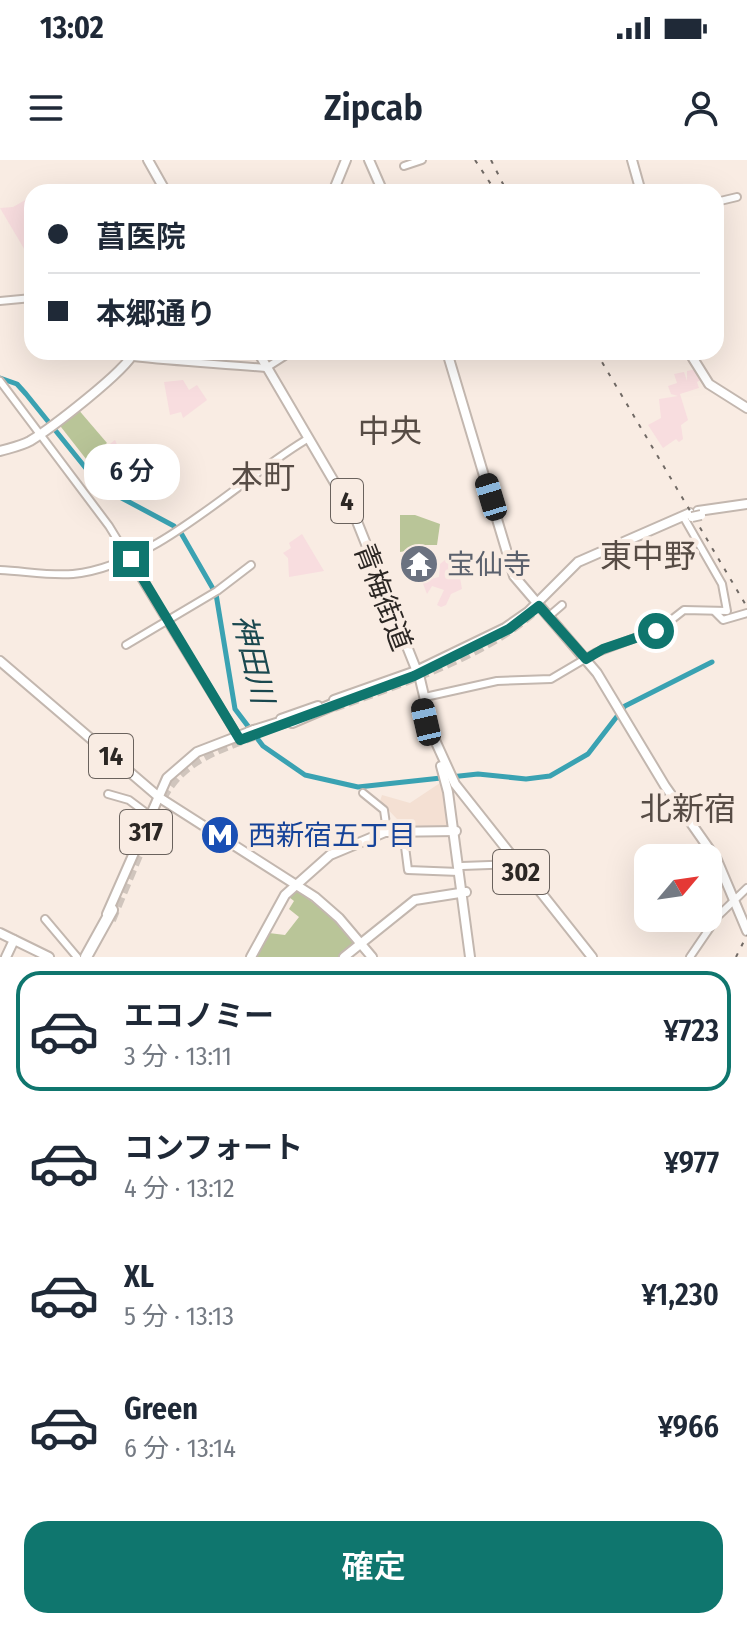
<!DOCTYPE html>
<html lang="ja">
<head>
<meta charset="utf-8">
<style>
  body { margin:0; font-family:"Fira Sans Condensed","Noto Sans JP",sans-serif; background:#f6f6f7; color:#1f2937; height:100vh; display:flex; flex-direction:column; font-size:30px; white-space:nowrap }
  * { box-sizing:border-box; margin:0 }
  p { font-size:26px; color:#747a83 }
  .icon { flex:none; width:44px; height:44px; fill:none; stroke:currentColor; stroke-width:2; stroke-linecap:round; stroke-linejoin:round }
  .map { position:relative; height:797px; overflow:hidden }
  .panel { display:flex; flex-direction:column; background:#fff; flex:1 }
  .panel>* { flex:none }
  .banner { position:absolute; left:24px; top:24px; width:700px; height:176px; border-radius:24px; box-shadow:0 8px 32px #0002; display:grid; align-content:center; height:176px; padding:0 24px; background:#fff }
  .needle { width:52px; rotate:61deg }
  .fabs { position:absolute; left:634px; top:684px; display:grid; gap:16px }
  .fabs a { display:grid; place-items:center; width:88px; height:88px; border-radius:16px; background:#fff; box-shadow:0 8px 32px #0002; font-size:40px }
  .end { position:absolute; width:36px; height:36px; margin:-18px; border:10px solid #0f766e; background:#fff; box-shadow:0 0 0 4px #fff }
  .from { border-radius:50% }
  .bubble { position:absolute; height:56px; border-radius:24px; background:#fff; box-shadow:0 8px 32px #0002; font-size:26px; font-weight:600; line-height:56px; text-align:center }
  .car { position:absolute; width:24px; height:48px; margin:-24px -12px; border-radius:10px; box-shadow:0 0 6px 2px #0007; background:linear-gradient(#222 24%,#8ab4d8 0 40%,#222 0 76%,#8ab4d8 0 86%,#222 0) }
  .banner b { display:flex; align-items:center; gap:28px; height:76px; font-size:30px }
  .banner b+b { border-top:2px solid #e0e1e3 }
  .banner i { width:20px; height:20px; background:#1f2937 }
  ul { padding:14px 0 0; list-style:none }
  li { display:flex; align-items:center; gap:24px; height:120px; margin:0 16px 12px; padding:0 8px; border:4px solid transparent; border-radius:24px }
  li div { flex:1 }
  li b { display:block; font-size:30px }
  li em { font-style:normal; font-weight:600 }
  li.current { border-color:#0f766e }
  li>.icon { width:72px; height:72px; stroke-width:1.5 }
  .button { display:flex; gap:16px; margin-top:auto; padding:16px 24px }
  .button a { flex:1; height:92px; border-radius:24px; background:#0f766e; color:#fff; font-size:32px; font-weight:600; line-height:92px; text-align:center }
  .status { display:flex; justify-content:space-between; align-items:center; height:56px; padding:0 40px; background:#fff; direction:ltr }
  .status svg { height:22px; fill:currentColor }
  header { display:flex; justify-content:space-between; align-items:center; height:104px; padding:0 24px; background:#fff; font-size:36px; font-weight:600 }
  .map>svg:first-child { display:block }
  .built { fill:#f4e0d3 }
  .education { fill:#f8dddf }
  .green { fill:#b9c598 }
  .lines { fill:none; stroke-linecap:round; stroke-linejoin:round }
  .river { stroke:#3aa2b2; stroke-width:5 }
  .highway-tunnel { stroke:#d0c5bd; stroke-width:10; stroke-dasharray:10 5; stroke-linecap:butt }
  .minor-casing { stroke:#c3b7af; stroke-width:10 }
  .major-casing { stroke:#c3b7af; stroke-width:12 }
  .highway-casing { stroke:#c3b7af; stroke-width:14 }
  .minor { stroke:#fff; stroke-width:6 }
  .major { stroke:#fff; stroke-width:8 }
  .highway { stroke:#fff; stroke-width:10 }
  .rail { stroke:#716a65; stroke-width:2; stroke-dasharray:4 8; stroke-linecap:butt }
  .major-bridge-casing { stroke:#c3b7af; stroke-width:12; stroke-linecap:butt }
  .highway-bridge-casing { stroke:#c3b7af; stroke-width:14; stroke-linecap:butt }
  .major-bridge { stroke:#fff; stroke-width:8 }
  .highway-bridge { stroke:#fff; stroke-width:10 }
  .route { stroke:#0f766e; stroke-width:10 }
  .labels { text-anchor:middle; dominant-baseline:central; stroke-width:8; stroke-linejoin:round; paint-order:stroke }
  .shield { fill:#f9ece3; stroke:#6a625d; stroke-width:2 }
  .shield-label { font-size:26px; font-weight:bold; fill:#2c2724 }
  .worship-label { font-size:28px; fill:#5b616d; stroke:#f9ece3; text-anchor:start }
  .street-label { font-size:28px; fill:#2c2724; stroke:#f9ece3 }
  .transit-label { font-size:28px; fill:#164399; stroke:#f9ece3; text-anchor:start }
  .water-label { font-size:30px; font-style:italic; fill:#1a484f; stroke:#f9ece3 }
  .quarter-label { font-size:32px; fill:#574c45; stroke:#f9ece3 }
</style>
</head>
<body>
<div class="status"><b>13:02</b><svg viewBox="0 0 49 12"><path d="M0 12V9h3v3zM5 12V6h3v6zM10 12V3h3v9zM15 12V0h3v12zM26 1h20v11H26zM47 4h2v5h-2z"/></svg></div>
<header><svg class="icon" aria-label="menu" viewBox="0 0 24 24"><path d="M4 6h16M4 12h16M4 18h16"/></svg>Zipcab<svg class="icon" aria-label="person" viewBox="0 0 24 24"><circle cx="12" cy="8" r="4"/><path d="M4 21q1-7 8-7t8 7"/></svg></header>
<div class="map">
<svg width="747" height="797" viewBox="0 0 747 797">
  <rect width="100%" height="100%" fill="#f9ece3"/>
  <path class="built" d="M443,621L449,664L446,668H390L397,659L380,641L382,635L410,643Z"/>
  <g class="education">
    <path d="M29,38L32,42V88L26,92L0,48L13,47Z"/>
    <path d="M697,209L703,219L697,222L699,228L680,234L688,260L681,265L683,279L679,282L676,279L663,288L648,265L661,258L659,239L678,236L671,234L668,226L677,223L674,214L684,212L687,221V211Z"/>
    <path d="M183,220L189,230L197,225L207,240L183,258L181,252L170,255L164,222Z"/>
    <path d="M115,280L125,302L119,308L134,298L138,309L121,325L113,316L119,309L105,320L87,302Z"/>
    <path d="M302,374L324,411L289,417L288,398L283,393L291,388L289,383Z"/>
    <path d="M445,400H457L462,429L451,434L446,445L441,447L437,445L444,430L432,426L427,434L422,421L439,417L440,404Z"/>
    <path d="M264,476L261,485L269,497L251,519L241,506L240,490Z"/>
  </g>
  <g class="green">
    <path d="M77,248L107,283L86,299L61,267V261Z"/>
    <path d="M400,355H415L440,364L437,385H412V390L400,392Z"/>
    <path d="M297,731L336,759L353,779V785L338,797H255L269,773L285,775L299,757L289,749L294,741L289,737Z"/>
  </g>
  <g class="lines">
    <path class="river" d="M0,218L17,224L26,234L101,327L174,366L181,373L216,434L235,549L263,586L305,615L358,627L478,614L526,619L550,616L588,594L625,546L712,502"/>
    <g class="highway-tunnel">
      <path d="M334,547C395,525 488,494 535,450"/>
      <path d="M162,638C182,599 220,588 259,574"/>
      <path d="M111,760L151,664"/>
    </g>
    <defs>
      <g id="minor">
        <path d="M404,6L422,0"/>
        <path d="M716,42L737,37"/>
        <path d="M0,141L32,138"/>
        <path d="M133,197C178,202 221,204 266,208L291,192"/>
        <path d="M0,221L109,366L240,580"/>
        <path d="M0,410C24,411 49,416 73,414C156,406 240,318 309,278"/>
        <path d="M715,452L723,460L747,453"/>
        <path d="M548,457L562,445"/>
        <path d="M126,485L217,431L251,405"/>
        <path d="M425,537L497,521L551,519L595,493L661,468L684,450L727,451L722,424L683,356"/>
        <path d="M363,633L384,650L387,671"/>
        <path d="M108,634L129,640L149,655"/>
        <path d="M403,671L408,710L459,712"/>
        <path d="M462,706L520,704"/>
        <path d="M45,759L77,797"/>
        <path d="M690,797L718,756L747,728"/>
      </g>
      <g id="major">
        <path d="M148,0L166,32"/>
        <path d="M369,0L383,32"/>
        <path d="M632,0L641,32"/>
        <path d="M333,32L346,0"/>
        <path d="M258,192L356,359L420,519L434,578L455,624L592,797"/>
        <path d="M447,192L514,416L597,513L665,626L717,700L747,771"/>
        <path d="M689,192L709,224L747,248"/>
        <path d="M0,291C10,288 21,286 30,281C50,269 126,211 134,192"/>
        <path d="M698,351L747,344"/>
        <path d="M0,501L160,638L315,737L339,758L372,797"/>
        <path d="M334,540L416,511L505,468L528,452L578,402L690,353"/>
        <path d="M281,559L318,546"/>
        <path d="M441,606L448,632L470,797"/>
        <path d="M107,754L167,618L197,592L254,570"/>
        <path d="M0,773L49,797"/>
        <path d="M6,797L14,780"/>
        <path d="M251,797L285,735L330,695L385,672L456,671"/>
        <path d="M344,797L415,740L466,732"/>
      </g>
      <g id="highway">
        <path d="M292,562L341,541"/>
        <path d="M254,571L286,561"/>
        <path d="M86,797L112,750"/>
      </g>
    </defs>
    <use href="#minor" class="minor-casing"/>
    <use href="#major" class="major-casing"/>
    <use href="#highway" class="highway-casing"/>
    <use href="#minor" class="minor"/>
    <use href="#major" class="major"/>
    <use href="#highway" class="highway"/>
    <g class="rail">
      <path d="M475,0L496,32"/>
      <path d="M491,0L505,28"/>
      <path d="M596,192L747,447"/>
      <path d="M736,797L747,775"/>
    </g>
    <defs>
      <path id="major-bridge" d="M692,357L701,355"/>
      <path id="highway-bridge" d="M249,573L254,571"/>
    </defs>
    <use href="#major-bridge" class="major-bridge-casing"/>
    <use href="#highway-bridge" class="highway-bridge-casing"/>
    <use href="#major-bridge" class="major-bridge"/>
    <use href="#highway-bridge" class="highway-bridge"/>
  </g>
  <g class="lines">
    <path class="route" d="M131,399L240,580L414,516L509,469L539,446L586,499L603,489L656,471"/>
  </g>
  <defs>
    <symbol id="temple-disc" viewBox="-11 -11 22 22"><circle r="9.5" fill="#6b7280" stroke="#f9ece3"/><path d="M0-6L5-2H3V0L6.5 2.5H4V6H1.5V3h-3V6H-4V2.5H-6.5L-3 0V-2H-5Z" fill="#fff"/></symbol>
    <symbol id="metro-disc" viewBox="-11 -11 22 22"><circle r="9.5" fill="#1a4fb4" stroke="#f9ece3"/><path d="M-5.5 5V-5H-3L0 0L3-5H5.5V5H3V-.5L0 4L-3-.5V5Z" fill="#fff"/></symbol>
  </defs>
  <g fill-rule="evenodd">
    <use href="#temple-disc" x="397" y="382" width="44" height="44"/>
    <use href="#metro-disc" x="198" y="653" width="44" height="44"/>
  </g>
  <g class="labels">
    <g class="shield">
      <rect x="331" y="319" width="32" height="44" rx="6"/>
      <rect x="89" y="574" width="44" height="44" rx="6"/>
      <rect x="120" y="650" width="52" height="44" rx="6"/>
      <rect x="493" y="690" width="56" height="44" rx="6"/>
    </g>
    <g class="shield-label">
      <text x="347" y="341">4</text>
      <text x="111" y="596">14</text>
      <text x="146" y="672">317</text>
      <text x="521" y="712">302</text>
    </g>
    <g class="worship-label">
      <text x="447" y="404">宝仙寺</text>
    </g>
    <g class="street-label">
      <text transform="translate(383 437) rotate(69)">青梅街道</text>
    </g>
    <g class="transit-label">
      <text x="248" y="675">西新宿五丁目</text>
    </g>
    <g class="water-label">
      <text transform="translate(253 499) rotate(77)">神田川</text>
    </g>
    <g class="quarter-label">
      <text x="390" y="271">中央</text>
      <text x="263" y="317">本町</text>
      <text x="648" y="396">東中野</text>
      <text x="688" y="649">北新宿</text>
    </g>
  </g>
</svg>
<div class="fabs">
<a><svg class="needle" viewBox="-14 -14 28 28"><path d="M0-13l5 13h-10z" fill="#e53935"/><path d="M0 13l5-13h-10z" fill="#747a83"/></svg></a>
</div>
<i class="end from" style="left:656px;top:471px"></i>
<i class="end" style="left:131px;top:399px"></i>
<div class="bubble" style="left:84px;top:284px;width:96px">6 分</div>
<i class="car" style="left:491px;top:337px;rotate:343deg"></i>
<i class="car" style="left:426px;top:562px;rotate:347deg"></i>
<div class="banner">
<b><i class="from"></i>菖医院</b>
<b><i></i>本郷通り</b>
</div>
</div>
<section class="panel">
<ul>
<li class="current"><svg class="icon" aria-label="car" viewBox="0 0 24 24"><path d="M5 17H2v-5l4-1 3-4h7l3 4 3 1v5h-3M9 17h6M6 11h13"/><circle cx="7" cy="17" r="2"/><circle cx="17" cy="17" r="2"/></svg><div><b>エコノミー</b><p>3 分 · 13:11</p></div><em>¥723</em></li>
<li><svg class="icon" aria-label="car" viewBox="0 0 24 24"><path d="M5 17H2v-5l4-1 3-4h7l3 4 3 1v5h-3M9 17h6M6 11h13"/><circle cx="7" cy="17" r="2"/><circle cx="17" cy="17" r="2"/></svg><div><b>コンフォート</b><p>4 分 · 13:12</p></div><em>¥977</em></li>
<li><svg class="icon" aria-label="car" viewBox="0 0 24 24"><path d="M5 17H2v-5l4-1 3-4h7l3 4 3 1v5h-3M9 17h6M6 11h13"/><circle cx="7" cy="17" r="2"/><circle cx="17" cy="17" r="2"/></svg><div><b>XL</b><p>5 分 · 13:13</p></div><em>¥1,230</em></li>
<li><svg class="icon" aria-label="car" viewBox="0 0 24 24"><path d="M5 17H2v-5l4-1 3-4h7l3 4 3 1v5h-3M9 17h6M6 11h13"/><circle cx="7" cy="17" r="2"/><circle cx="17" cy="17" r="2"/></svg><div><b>Green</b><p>6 分 · 13:14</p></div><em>¥966</em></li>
</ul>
<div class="button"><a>確定</a></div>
</section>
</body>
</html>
